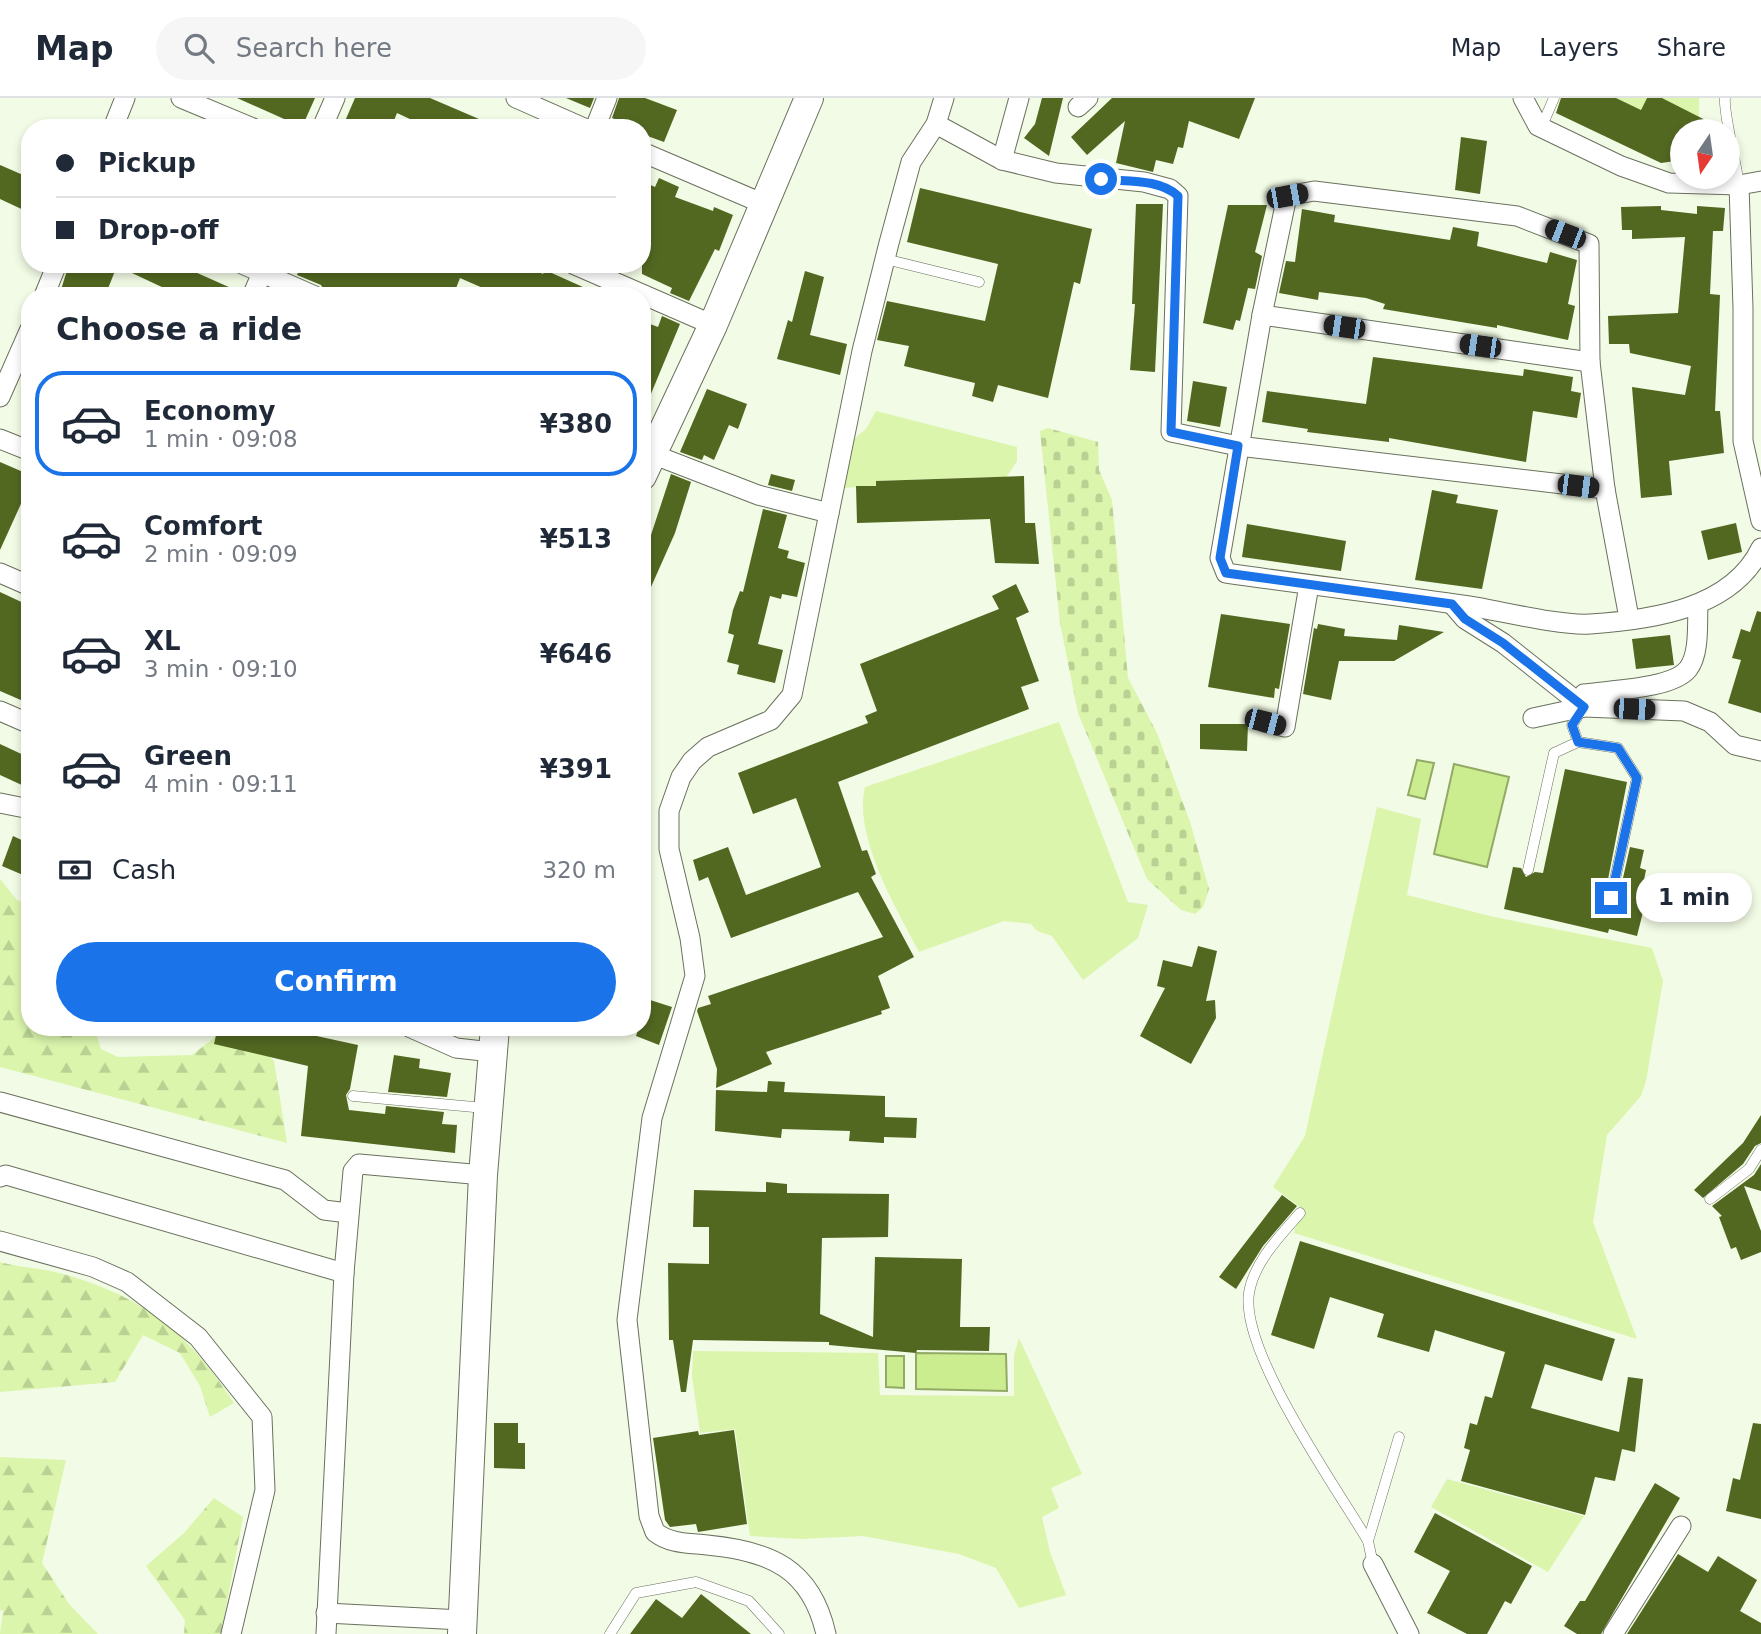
<!DOCTYPE html>
<html lang="en">
<head>
<meta charset="utf-8">
<style>
  body { margin:0; font-family:"DejaVu Sans",sans-serif; background:#f6f6f7; color:#1f2937; height:100vh; display:flex; flex-direction:column; font-size:26px; white-space:nowrap }
  * { box-sizing:border-box; margin:0 }
  p { font-size:23px; color:#747a83 }
  .icon { flex:none; width:38px; height:38px; fill:none; stroke:currentColor; stroke-width:2; stroke-linecap:round; stroke-linejoin:round }
  .map { position:relative; flex:1; overflow:hidden }
  .panel { position:absolute; left:21px; top:189px; width:630px; height:749px; display:flex; flex-direction:column; background:#fff; border-radius:28px; box-shadow:0 4px 10px #0003 }
  .panel>* { flex:none }
  .banner { position:absolute; left:21px; top:21px; width:630px; height:154px; border-radius:28px; box-shadow:0 4px 10px #0003; display:grid; align-content:center; height:154px; padding:0 35px; background:#fff }
  .needle { width:46px; rotate:193deg }
  .fabs { position:absolute; left:1670px; top:21px; display:grid; gap:14px }
  .fabs a { display:grid; place-items:center; width:70px; height:70px; border-radius:50%; background:#fff; box-shadow:0 4px 10px #0003; font-size:35px }
  .end { position:absolute; width:32px; height:32px; margin:-16px; border:9px solid #1a73e8; background:#fff; box-shadow:0 0 0 4px #fff }
  .from { border-radius:50% }
  .bubble { position:absolute; height:49px; border-radius:24px; background:#fff; box-shadow:0 4px 10px #0003; font-size:23px; font-weight:800; line-height:49px; text-align:center }
  .car { position:absolute; width:21px; height:42px; margin:-21px -10px; border-radius:9px; box-shadow:0 0 5px 2px #0007; background:linear-gradient(#222 24%,#8ab4d8 0 40%,#222 0 76%,#8ab4d8 0 86%,#222 0) }
  .banner b { display:flex; align-items:center; gap:24px; height:66px; font-size:26px }
  .banner b+b { border-top:2px solid #e0e1e3 }
  .banner i { width:18px; height:18px; background:#1f2937 }
  ul { padding:0; list-style:none }
  li { display:flex; align-items:center; gap:21px; height:105px; margin:0 14px 10px; padding:0 21px; border:4px solid transparent; border-radius:28px }
  li div { flex:1 }
  li b { display:block; font-size:26px }
  li em { font-style:normal; font-weight:800 }
  li.on { border-color:#1a73e8 }
  li>.icon { width:63px; height:63px; stroke-width:1.5 }
  h2 { padding:0 35px; font-size:32px; line-height:84px }
  .pay { display:flex; align-items:center; gap:18px; height:77px; padding:0 35px; font-size:26px }
  .pay p { margin-inline-start:auto }
  .primary-button { display:flex; gap:14px; margin-top:auto; padding:14px 35px }
  .primary-button a { flex:1; height:80px; border-radius:42px; background:#1a73e8; color:#fff; font-size:28px; font-weight:800; line-height:80px; text-align:center }
  header { display:flex; align-items:center; gap:42px; box-sizing:border-box; height:98px; padding:0 35px; background:#fff; border-bottom:2px solid #e0e1e3 }
  header strong { font-size:33px }
  nav { display:flex; gap:38px; margin-inline-start:auto; font-size:24px }
  .search { width:490px; height:63px; background:#f6f6f7; display:flex; align-items:center; gap:18px; box-sizing:border-box; padding:0 24px; border-radius:38px; color:#747a83; font-size:26px }
  .map>svg:first-child { display:block }
  .forest { fill:url(#forest-firs) }
  .cemetery { fill:url(#cemetery-stones) }
  .garden { fill:#dbf5ad }
  .water { fill:#cced8f; stroke:#92aa66; stroke-width:2 }
  .building { fill:#526821 }
  .lines { fill:none; stroke-linecap:round; stroke-linejoin:round }
  .lane-casing { stroke:#6a715e; stroke-width:11 }
  .street-casing { stroke:#6a715e; stroke-width:21 }
  .secondary-casing { stroke:#6a715e; stroke-width:30 }
  .lane { stroke:#fff; stroke-width:10 }
  .street { stroke:#fff; stroke-width:19 }
  .secondary { stroke:#fff; stroke-width:28 }
  .route { stroke:#1a73e8; stroke-width:9 }
</style>
</head>
<body>
<header>
<strong>Map</strong>
<div class="search"><svg class="icon" aria-label="search" viewBox="0 0 24 24"><circle cx="10" cy="10" r="6"/><path d="M15 15l6 6"/></svg>Search here</div>
<nav><a>Map</a><a>Layers</a><a>Share</a></nav>
</header>
<div class="map">
<svg width="1761" height="1536" viewBox="0 0 1761 1536">
  <defs>
    <pattern id="forest-firs" width="22" height="20" patternUnits="userSpaceOnUse" patternTransform="scale(1.75)"><rect width="22" height="20" fill="#dbf5ad"/><path d="M5 1l3.5 6h-7zM16 11l3.5 6h-7z" fill="#bbd193"/></pattern>
    <pattern id="cemetery-stones" width="16" height="16" patternUnits="userSpaceOnUse" patternTransform="scale(1.75)"><rect width="16" height="16" fill="#dbf5ad"/><path d="M2 7V4a2 2 0 0 1 4 0v3zM10 15v-3a2 2 0 0 1 4 0v3z" fill="#bbd193"/></pattern>
  </defs>
  <rect width="100%" height="100%" fill="#f2fbe5"/>
  <g class="forest">
    <path d="M0,781L17,802L30,807V929H94L101,951L118,959L192,957L228,929H237L274,963L287,1045L0,969Z"/>
    <path d="M0,1164C21,1170 43,1170 63,1176C147,1200 187,1234 234,1305L210,1319L200,1288L180,1255L143,1237L115,1284L0,1294Z"/>
    <path d="M0,1359L66,1362L42,1465L69,1506L98,1536H0L3,1513L0,1512Z"/>
    <path d="M214,1400L243,1419L221,1536H184L185,1522L146,1468L184,1435Z"/>
  </g>
  <path class="cemetery" d="M1048,330L1098,344L1099,372L1112,402L1128,580L1157,635L1190,724L1209,791L1203,809L1195,816L1181,812L1147,781L1078,615L1060,525L1040,333Z"/>
  <g class="garden">
    <path d="M1616,0H1647L1641,12Z"/>
    <path d="M1662,0H1699V20L1675,23L1681,10Z"/>
    <path d="M876,313L1017,349V363L1005,381L990,379L877,383L876,388L843,390L854,341L866,331Z"/>
    <path d="M1059,624L1128,804L1148,807L1138,840L1083,882L1052,838L1037,833L1031,826L1004,823L919,854C896,810 853,738 865,689Z"/>
    <path d="M1377,709L1421,721L1407,797L1494,819L1652,850L1663,883L1646,983L1641,998L1607,1037L1593,1124L1637,1241L1294,1135L1300,1109L1273,1089L1305,1038Z"/>
    <path d="M1019,1240L1082,1376L1051,1390L1059,1410L1042,1419L1050,1454L1066,1497L1019,1510L996,1470L959,1456L863,1438L801,1441L750,1438L735,1331L700,1335L692,1278L693,1253L878,1255L880,1297L1014,1298V1257Z"/>
    <path d="M1447,1381L1584,1418L1548,1474L1431,1409Z"/>
  </g>
  <g class="water">
    <path d="M1417,662L1434,665L1425,701L1408,697Z"/>
    <path d="M1454,666L1509,679L1487,769L1434,756Z"/>
    <path d="M916,1255L1006,1256L1007,1293L916,1291Z"/>
    <path d="M886,1258H904V1290L886,1289Z"/>
  </g>
  <g class="building">
    <path d="M237,0H315L302,29Z"/>
    <path d="M355,0H430L500,30H429L397,15L391,30H342Z"/>
    <path d="M566,0H594L590,10Z"/>
    <path d="M619,0H645L677,12L664,44L642,36V30H620L622,24L612,20Z"/>
    <path d="M1042,0H1063L1049,58L1024,40L1035,26Z"/>
    <path d="M1112,0H1255L1239,41L1189,23L1183,50L1178,49L1173,66L1156,62L1153,74L1116,65L1125,23L1087,57L1071,39Z"/>
    <path d="M1561,0H1616L1641,12L1647,0H1662L1721,30V33H1682V62L1661,65L1556,15Z"/>
    <path d="M1461,39L1487,43L1480,96L1455,92Z"/>
    <path d="M0,67L30,80V115L0,101Z"/>
    <path d="M659,80L679,89L675,99L713,113L714,109L733,117L719,153L715,151L689,203L670,195L672,190L642,176V138L649,122L642,120V83L655,89Z"/>
    <path d="M920,90L1092,131L1080,186L1074,184L1048,300L998,287L993,304L972,298L975,285L904,268L909,248L877,242L887,203L985,223L998,166L907,144Z"/>
    <path d="M1136,106H1163L1155,274L1130,272L1135,206H1132Z"/>
    <path d="M1228,107H1267L1255,154L1262,158L1255,191L1248,190L1240,223L1236,222L1233,232L1203,225Z"/>
    <path d="M1661,108V112L1697,116V108L1725,110L1723,133H1713L1710,196L1720,197L1715,313H1720L1724,355L1669,363L1672,397L1641,400L1632,289L1685,297L1691,268L1630,255L1629,246H1609L1608,218L1678,215L1685,139L1632,141V132H1622L1621,109Z"/>
    <path d="M1302,111L1335,117L1334,124L1450,142L1453,129L1479,134L1477,148L1547,165L1550,154L1577,162L1568,206L1575,208L1568,242L1497,227V230L1383,211L1385,206L1366,200L1319,194L1318,202L1279,195L1286,163L1295,164Z"/>
    <path d="M69,166H177L240,194V198H181L117,168L105,198H59Z"/>
    <path d="M301,166H520L543,176L545,172L603,198H501L460,180L453,198H327L321,187L297,177Z"/>
    <path d="M805,173L824,179L810,237L847,246L840,277L777,261L788,222L792,224Z"/>
    <path d="M662,218L680,226L643,315L642,223L658,229Z"/>
    <path d="M1373,259L1523,278L1524,271L1573,279L1571,293L1581,295L1577,320L1533,313L1526,364L1389,340V344L1307,334L1308,331L1262,324L1267,293L1366,306Z"/>
    <path d="M1193,283L1227,289L1220,329L1187,323Z"/>
    <path d="M707,291L747,306L738,331L729,327L714,362L704,357L702,362L680,354Z"/>
    <path d="M0,364L30,377V386L0,452Z"/>
    <path d="M671,376L691,384L675,435L643,507L642,450L646,439L650,440Z"/>
    <path d="M771,376L795,382L792,393L768,387Z"/>
    <path d="M1024,378L1025,425H1035L1039,466L995,465L990,421L857,425L856,388H876V383Z"/>
    <path d="M1432,392L1458,397L1456,405L1498,412L1482,491L1415,482Z"/>
    <path d="M763,411L787,417L778,450L789,453L787,460L805,465L797,499L782,496L781,501L770,498L758,546L783,552L775,585L737,576L739,567L727,564L734,537L728,535L733,512L740,493L743,494Z"/>
    <path d="M1736,425L1742,454L1708,462L1701,433Z"/>
    <path d="M1247,426L1346,443L1341,473L1242,459Z"/>
    <path d="M1016,486L1029,514L1016,520L1039,583L1021,589L1029,611L838,684L862,753L867,752L876,776L871,779L914,859L878,878L890,910L881,913L882,916L766,954L772,966L716,990L717,971L697,913L698,910L711,906L708,898L883,839L858,794L731,840L708,779L699,783L693,762L728,749L746,797L821,769L796,700L753,716L738,675L868,625L865,618L877,613L860,566L999,511L992,498Z"/>
    <path d="M0,494L30,508V606L0,593Z"/>
    <path d="M1757,513L1761,514V615L1728,605L1741,562L1732,560L1741,531L1750,534Z"/>
    <path d="M1221,516L1290,526L1279,591L1275,590L1274,600L1208,589Z"/>
    <path d="M1318,526L1345,531L1344,538L1397,542L1399,527L1444,534L1394,563H1339L1331,602L1303,596L1314,530L1317,531Z"/>
    <path d="M1670,537L1674,567L1636,571L1632,541Z"/>
    <path d="M1200,626H1248L1247,653L1200,651Z"/>
    <path d="M0,646L30,660V676L24,688L0,677Z"/>
    <path d="M1565,671L1627,684L1604,802L1610,807L1618,802L1630,749L1644,752L1640,770L1646,772L1641,797L1647,798L1637,838L1609,831L1608,835L1504,811L1513,769L1521,770L1526,779L1535,774L1543,775Z"/>
    <path d="M13,738L30,746V780L2,768Z"/>
    <path d="M1198,848L1217,853L1206,903L1215,902L1216,920L1191,966L1140,938L1165,890L1157,888L1163,862L1192,869Z"/>
    <path d="M647,901L672,909L659,947L636,938L639,929H642Z"/>
    <path d="M218,929H300L298,934L358,947L350,991L346,997L349,1012L385,1016L386,1008L444,1014L442,1026L457,1027L455,1055L301,1038L308,968L214,946Z"/>
    <path d="M394,957L420,961L419,970L451,975L447,999L388,994Z"/>
    <path d="M768,983L785,984L784,994L885,998V1019L917,1020L916,1040L884,1039V1045L849,1043L850,1033L782,1031L781,1040L715,1033L716,992L767,994Z"/>
    <path d="M1761,1017V1045L1755,1048L1743,1066L1703,1100L1694,1092L1743,1045Z"/>
    <path d="M1761,1066V1093L1744,1088L1761,1133V1154L1741,1162L1736,1149L1731,1151L1719,1119L1722,1118L1712,1108L1754,1077Z"/>
    <path d="M766,1084L787,1086V1095L889,1096L888,1139L822,1140L820,1216L873,1239L875,1159L962,1161L960,1229H990L989,1253L917,1252L916,1255L829,1247V1244L693,1242L686,1294H681L673,1242H669L668,1165L709,1166V1129H693L694,1092L766,1094Z"/>
    <path d="M1282,1097L1297,1108L1263,1148L1236,1191L1219,1179Z"/>
    <path d="M1300,1143L1615,1241L1602,1283L1545,1266L1531,1310L1619,1334L1628,1279L1643,1281L1635,1354L1622,1351L1615,1383L1595,1379L1585,1417L1461,1383L1470,1352L1464,1350L1470,1325L1477,1327L1485,1298L1492,1300L1505,1254L1435,1232L1429,1254L1377,1239L1384,1216L1330,1199L1314,1251L1271,1237Z"/>
    <path d="M494,1325H518V1345H525V1371L494,1370Z"/>
    <path d="M1753,1325L1761,1326V1421L1726,1413L1733,1380L1740,1382Z"/>
    <path d="M734,1332L747,1426L698,1434L696,1426L670,1429L665,1422L653,1340L698,1333L699,1337Z"/>
    <path d="M1655,1385L1680,1400L1601,1536H1577L1564,1528L1580,1503H1585Z"/>
    <path d="M1435,1415L1532,1468L1511,1506L1505,1503L1487,1536H1467L1427,1515L1450,1473L1414,1454Z"/>
    <path d="M1678,1456L1708,1474L1718,1458L1757,1482L1740,1513L1761,1525V1536H1627Z"/>
    <path d="M701,1496L751,1536H630L656,1501L682,1520Z"/>
  </g>
  <g class="lines">
    <defs>
      <g id="lane">
        <path d="M1725,0C1723,13 1737,69 1739,87"/>
        <path d="M1541,30L1554,0"/>
        <path d="M885,161L979,184"/>
        <path d="M1578,644L1572,627L1583,610"/>
        <path d="M1528,772L1554,655L1578,644L1618,650L1637,680L1611,800"/>
        <path d="M353,998L485,1010"/>
        <path d="M1710,1101L1749,1071L1761,1052"/>
        <path d="M1300,1115C1280,1138 1254,1164 1249,1195C1240,1254 1336,1389 1368,1443L1373,1466"/>
        <path d="M1368,1443L1399,1339"/>
        <path d="M610,1536L636,1495L696,1484L749,1503L779,1536"/>
      </g>
      <g id="street">
        <path d="M181,0L253,30"/>
        <path d="M516,0L584,30"/>
        <path d="M1523,0L1538,28L1621,68L1669,85L1739,87L1761,83"/>
        <path d="M1078,9L1088,0"/>
        <path d="M936,26L1002,62L1056,75L1144,84L1170,91L1178,98L1171,334L1238,348L1605,391"/>
        <path d="M113,30L125,0"/>
        <path d="M322,30L335,0"/>
        <path d="M595,30L607,0"/>
        <path d="M642,54L764,106"/>
        <path d="M1002,62L1019,0"/>
        <path d="M1739,87L1743,210V343L1761,423"/>
        <path d="M242,166L315,198"/>
        <path d="M573,166L713,227"/>
        <path d="M44,198L57,166"/>
        <path d="M252,198L266,166"/>
        <path d="M1262,217L1590,264"/>
        <path d="M0,299L30,231"/>
        <path d="M0,341L30,353"/>
        <path d="M652,356L758,397L829,415"/>
        <path d="M0,475L30,488"/>
        <path d="M1452,506L1465,521L1503,545L1584,609L1684,613L1710,624L1735,647L1761,653"/>
        <path d="M1629,520L1605,391L1590,264L1589,146L1517,118L1314,93L1287,98L1262,217L1220,460L1226,475C1307,487 1388,496 1469,508C1501,513 1560,528 1590,526C1651,522 1732,511 1761,450"/>
        <path d="M1579,605L1584,596C1610,592 1672,591 1688,571C1700,556 1697,525 1698,506"/>
        <path d="M0,613L30,626"/>
        <path d="M1533,620L1584,609"/>
        <path d="M1265,624L1285,629L1309,487"/>
        <path d="M0,705L30,711"/>
        <path d="M409,929L456,950L492,954"/>
        <path d="M0,1004L285,1082L324,1112L348,1115"/>
        <path d="M0,1079L6,1077L344,1175"/>
        <path d="M0,1143L93,1169L127,1184L198,1239L262,1319L265,1392L231,1536"/>
        <path d="M1373,1466L1409,1536"/>
        <path d="M326,1515L462,1522"/>
        <path d="M326,1536L344,1175L353,1073L359,1066L483,1077"/>
        <path d="M826,1536C811,1470 770,1453 707,1447C689,1445 670,1446 655,1434L649,1418L627,1222L652,1020L695,878L690,840L669,751V713L681,679L692,663L708,649L771,622L792,597L862,253L889,145L911,64L936,26L944,0"/>
        <path d="M1613,1536L1681,1428"/>
      </g>
      <g id="secondary">
        <path d="M642,378L713,227L809,0"/>
        <path d="M462,1536L483,1077L495,929"/>
      </g>
    </defs>
    <use href="#lane" class="lane-casing"/>
    <use href="#street" class="street-casing"/>
    <use href="#secondary" class="secondary-casing"/>
    <use href="#lane" class="lane"/>
    <use href="#street" class="street"/>
    <use href="#secondary" class="secondary"/>
  </g>
  <g class="lines">
    <path class="route" d="M1101,81C1125,84 1159,80 1178,98L1171,334L1238,348L1220,460L1226,475L1452,506L1465,521L1503,545L1584,609L1572,627L1578,644L1618,650L1637,680L1611,800"/>
  </g>
</svg>
<div class="fabs">
<a><svg class="needle" viewBox="-14 -14 28 28"><path d="M0-13l5 13h-10z" fill="#e53935"/><path d="M0 13l5-13h-10z" fill="#747a83"/></svg></a>
</div>
<i class="end from" style="left:1101px;top:81px"></i>
<i class="end" style="left:1611px;top:800px"></i>
<div class="bubble" style="left:1636px;top:775px;width:116px">1 min</div>
<i class="car" style="left:1287px;top:98px;rotate:80deg"></i>
<i class="car" style="left:1565px;top:136px;rotate:291deg"></i>
<i class="car" style="left:1344px;top:229px;rotate:278deg"></i>
<i class="car" style="left:1480px;top:248px;rotate:278deg"></i>
<i class="car" style="left:1578px;top:388px;rotate:97deg"></i>
<i class="car" style="left:1634px;top:611px;rotate:92deg"></i>
<i class="car" style="left:1265px;top:624px;rotate:105deg"></i>
<div class="banner">
<b><i class="from"></i>Pickup</b>
<b><i></i>Drop-off</b>
</div>
<section class="panel">
<h2>Choose a ride</h2>
<ul>
<li class="on"><svg class="icon" aria-label="car" viewBox="0 0 24 24"><path d="M5 17H2v-5l4-1 3-4h7l3 4 3 1v5h-3M9 17h6M6 11h13"/><circle cx="7" cy="17" r="2"/><circle cx="17" cy="17" r="2"/></svg><div><b>Economy</b><p>1 min · 09:08</p></div><em>¥380</em></li>
<li><svg class="icon" aria-label="car" viewBox="0 0 24 24"><path d="M5 17H2v-5l4-1 3-4h7l3 4 3 1v5h-3M9 17h6M6 11h13"/><circle cx="7" cy="17" r="2"/><circle cx="17" cy="17" r="2"/></svg><div><b>Comfort</b><p>2 min · 09:09</p></div><em>¥513</em></li>
<li><svg class="icon" aria-label="car" viewBox="0 0 24 24"><path d="M5 17H2v-5l4-1 3-4h7l3 4 3 1v5h-3M9 17h6M6 11h13"/><circle cx="7" cy="17" r="2"/><circle cx="17" cy="17" r="2"/></svg><div><b>XL</b><p>3 min · 09:10</p></div><em>¥646</em></li>
<li><svg class="icon" aria-label="car" viewBox="0 0 24 24"><path d="M5 17H2v-5l4-1 3-4h7l3 4 3 1v5h-3M9 17h6M6 11h13"/><circle cx="7" cy="17" r="2"/><circle cx="17" cy="17" r="2"/></svg><div><b>Green</b><p>4 min · 09:11</p></div><em>¥391</em></li>
</ul>
<div class="pay"><svg class="icon" aria-label="cash" viewBox="0 0 24 24"><path d="M3 7h18v10H3z"/><circle cx="12" cy="12" r="2"/></svg>Cash<p>320 m</p></div>
<div class="primary-button"><a>Confirm</a></div>
</section>
</div>
</body>
</html>
